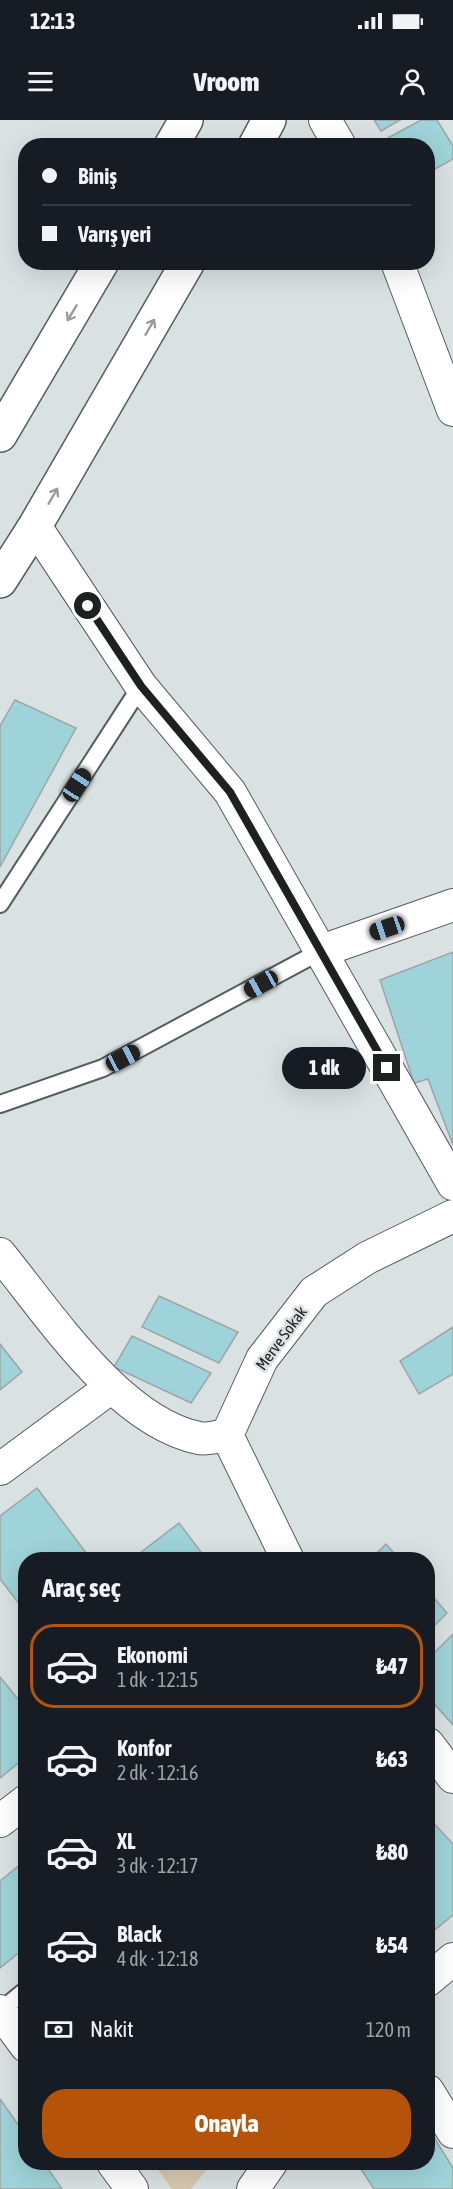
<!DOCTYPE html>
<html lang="tr">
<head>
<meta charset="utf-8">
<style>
  body { margin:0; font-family:"Asap Condensed",sans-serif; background:#20242c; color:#f1f3f6; height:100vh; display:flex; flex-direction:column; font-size:22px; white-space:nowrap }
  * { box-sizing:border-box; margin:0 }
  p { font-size:20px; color:#9ea1a6 }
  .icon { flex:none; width:33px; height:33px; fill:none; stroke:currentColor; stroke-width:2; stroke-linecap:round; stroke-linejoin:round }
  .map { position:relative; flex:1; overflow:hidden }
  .sheet { position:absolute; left:18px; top:1432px; width:417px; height:618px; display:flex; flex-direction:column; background:#171b24; border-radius:24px; box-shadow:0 6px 24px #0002 }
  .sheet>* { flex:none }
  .guide { position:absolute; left:18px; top:18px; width:417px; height:132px; border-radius:24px; box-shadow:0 6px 24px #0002; display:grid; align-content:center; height:132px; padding:0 24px; background:#171b24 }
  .end { position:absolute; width:27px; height:27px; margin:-14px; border:8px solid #1e2121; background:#fff; box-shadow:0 0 0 3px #fff }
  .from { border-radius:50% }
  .bubble { position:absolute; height:42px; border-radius:21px; background:#171b24; box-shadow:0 6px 24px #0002; font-size:20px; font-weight:800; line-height:42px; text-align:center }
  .car { position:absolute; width:18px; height:36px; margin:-18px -9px; border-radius:8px; box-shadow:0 0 4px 2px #0007; background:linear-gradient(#222 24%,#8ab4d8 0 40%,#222 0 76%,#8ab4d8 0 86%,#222 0) }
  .guide b { display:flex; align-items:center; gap:21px; height:57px; font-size:22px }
  .guide b+b { border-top:2px solid #363941 }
  .guide i { width:15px; height:15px; background:#f1f3f6 }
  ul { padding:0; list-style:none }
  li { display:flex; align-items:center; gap:18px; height:84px; margin:0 12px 9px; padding:0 12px; border:3px solid transparent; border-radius:24px }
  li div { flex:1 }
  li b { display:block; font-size:22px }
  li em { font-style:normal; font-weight:800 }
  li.selected { border-color:#b45309 }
  li>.icon { width:54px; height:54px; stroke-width:1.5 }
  h2 { padding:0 24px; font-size:27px; line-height:72px }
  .pay { display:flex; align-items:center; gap:15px; height:66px; padding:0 24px; font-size:22px }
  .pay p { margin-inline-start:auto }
  .primary-button { display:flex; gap:12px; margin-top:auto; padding:12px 24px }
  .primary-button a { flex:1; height:69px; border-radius:24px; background:#b45309; color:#fff; font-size:24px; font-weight:800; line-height:69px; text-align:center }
  .status { display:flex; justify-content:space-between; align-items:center; height:42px; padding:0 30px; background:#171b24; direction:ltr }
  .status svg { height:16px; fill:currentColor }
  header { display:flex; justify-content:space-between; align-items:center; height:78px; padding:0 24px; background:#171b24; font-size:27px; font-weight:800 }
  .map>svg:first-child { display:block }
  .green { fill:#d7c8ae }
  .building { fill:#9ed3d9; stroke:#9da5a6; stroke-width:1.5 }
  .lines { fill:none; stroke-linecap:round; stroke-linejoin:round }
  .lane-casing { stroke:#565d5e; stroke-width:20 }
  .street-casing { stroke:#565d5e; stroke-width:34 }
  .secondary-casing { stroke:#565d5e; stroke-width:36 }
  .lane { stroke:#fff; stroke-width:16 }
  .street { stroke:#fff; stroke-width:32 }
  .secondary { stroke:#fff; stroke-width:33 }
  .oneway { stroke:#9a9b9b }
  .route { stroke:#1e2121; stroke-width:8 }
  .labels { text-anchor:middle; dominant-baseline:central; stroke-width:5; stroke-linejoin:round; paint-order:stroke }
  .street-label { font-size:16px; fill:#1e2121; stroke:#d9e1e2 }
</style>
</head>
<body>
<div class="status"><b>12:13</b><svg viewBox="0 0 49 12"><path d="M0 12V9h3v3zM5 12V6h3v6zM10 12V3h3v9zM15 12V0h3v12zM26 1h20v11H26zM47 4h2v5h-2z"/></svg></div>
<header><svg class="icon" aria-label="menu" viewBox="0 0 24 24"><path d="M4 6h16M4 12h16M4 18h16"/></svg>Vroom<svg class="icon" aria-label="person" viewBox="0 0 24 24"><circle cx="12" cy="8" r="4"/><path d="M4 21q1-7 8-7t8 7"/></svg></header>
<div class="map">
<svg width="453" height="2069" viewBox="0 0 453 2069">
  <rect width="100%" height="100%" fill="#d9e1e2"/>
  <path class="green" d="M153,2043H212L191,2069H172Z"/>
  <g class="building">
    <path d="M374,0H400L381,11Z"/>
    <path d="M421,0H437L453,26V39L428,53V26H373Z"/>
    <path d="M15,580L76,608L0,747V606Z"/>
    <path d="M453,832V1025L428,959L414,963L380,860Z"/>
    <path d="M159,1176L238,1212L219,1243L142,1207Z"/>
    <path d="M453,1207V1254L419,1274L400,1241Z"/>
    <path d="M132,1216L211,1253L191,1283L114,1247Z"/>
    <path d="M0,1224L22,1252L0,1270Z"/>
    <path d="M37,1368L87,1434L79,1440H26V1482L21,1486L0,1459V1396Z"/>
    <path d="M179,1403L207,1440H131Z"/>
    <path d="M386,1424L400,1440H370Z"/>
    <path d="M428,1471L447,1493L428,1512Z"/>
    <path d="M453,1514V1605L428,1577V1539Z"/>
    <path d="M0,1557L26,1589V1637L0,1658Z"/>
    <path d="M429,1698L453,1724V1795L431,1813L428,1809Z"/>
    <path d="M26,1740V1827L0,1848V1761Z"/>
    <path d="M0,1979L26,2016V2043H44L62,2069H0Z"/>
    <path d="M428,2008L453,2048V2069H374L357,2043H428Z"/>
  </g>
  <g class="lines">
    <defs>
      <g id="lane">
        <path d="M0,784L141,566"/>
        <path d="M0,984L103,948L321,831"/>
        <path d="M0,1891L26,1870"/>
      </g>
      <g id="street">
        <path d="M325,0L340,26"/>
        <path d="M397,142L453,290"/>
        <path d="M35,406L141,566L230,672L453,1064"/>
        <path d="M321,831L453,785"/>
        <path d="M0,1134C49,1194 119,1302 199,1318C207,1320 218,1316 227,1315"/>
        <path d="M0,1349L110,1268"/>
        <path d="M288,1440L227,1315L262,1239L314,1172L367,1138L453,1096"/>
        <path d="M428,1624L453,1657"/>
        <path d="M0,1701L26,1681"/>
        <path d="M428,1860L453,1839"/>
        <path d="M0,1891L26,1926"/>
        <path d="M428,1971L453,2012"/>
        <path d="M113,2043L132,2069"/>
        <path d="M253,2069L271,2043"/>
      </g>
      <g id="secondary">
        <path d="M171,26L186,0"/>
        <path d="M255,26L269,0"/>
        <path d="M0,315L102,142"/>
        <path d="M0,461L35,406L188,142"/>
      </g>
    </defs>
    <use href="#lane" class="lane-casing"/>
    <use href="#street" class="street-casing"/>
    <use href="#secondary" class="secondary-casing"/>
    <use href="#lane" class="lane"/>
    <use href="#street" class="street"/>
    <use href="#secondary" class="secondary"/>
  </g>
  <defs><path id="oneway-shaft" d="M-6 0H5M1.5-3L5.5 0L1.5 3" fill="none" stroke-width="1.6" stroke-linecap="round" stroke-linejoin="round" transform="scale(1.5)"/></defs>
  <g class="oneway">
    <use href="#oneway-shaft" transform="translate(72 193) rotate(121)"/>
    <use href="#oneway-shaft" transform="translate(150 207) rotate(-60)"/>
    <use href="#oneway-shaft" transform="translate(53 376) rotate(-60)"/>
  </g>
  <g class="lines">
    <path class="route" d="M88,486L141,566L230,672L387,948"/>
  </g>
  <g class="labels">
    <g class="street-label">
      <text transform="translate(281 1218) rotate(-54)">Merve Sokak</text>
    </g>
  </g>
</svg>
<i class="end from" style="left:88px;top:486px"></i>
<i class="end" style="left:387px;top:948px"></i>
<div class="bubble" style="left:282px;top:927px;width:84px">1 dk</div>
<i class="car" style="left:77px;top:665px;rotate:33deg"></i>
<i class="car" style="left:387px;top:808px;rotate:251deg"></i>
<i class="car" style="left:261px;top:864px;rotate:241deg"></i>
<i class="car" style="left:123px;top:938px;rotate:62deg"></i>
<div class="guide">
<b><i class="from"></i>Biniş</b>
<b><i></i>Varış yeri</b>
</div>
<section class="sheet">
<h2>Araç seç</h2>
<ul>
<li class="selected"><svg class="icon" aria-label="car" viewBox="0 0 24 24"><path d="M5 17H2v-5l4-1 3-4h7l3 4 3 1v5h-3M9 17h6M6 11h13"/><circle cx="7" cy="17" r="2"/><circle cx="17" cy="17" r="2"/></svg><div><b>Ekonomi</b><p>1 dk · 12:15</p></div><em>₺47</em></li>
<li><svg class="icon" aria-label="car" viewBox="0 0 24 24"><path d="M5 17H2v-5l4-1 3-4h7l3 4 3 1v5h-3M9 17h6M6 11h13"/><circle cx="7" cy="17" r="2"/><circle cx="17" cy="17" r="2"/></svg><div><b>Konfor</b><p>2 dk · 12:16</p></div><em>₺63</em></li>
<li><svg class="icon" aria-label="car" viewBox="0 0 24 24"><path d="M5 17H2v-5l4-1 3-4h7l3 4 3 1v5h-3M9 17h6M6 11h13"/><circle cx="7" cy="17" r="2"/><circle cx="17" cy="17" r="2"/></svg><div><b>XL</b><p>3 dk · 12:17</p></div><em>₺80</em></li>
<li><svg class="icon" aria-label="car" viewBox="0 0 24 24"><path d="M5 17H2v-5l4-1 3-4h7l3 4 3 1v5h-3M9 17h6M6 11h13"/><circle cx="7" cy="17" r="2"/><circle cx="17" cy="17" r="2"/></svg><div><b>Black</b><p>4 dk · 12:18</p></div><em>₺54</em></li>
</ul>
<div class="pay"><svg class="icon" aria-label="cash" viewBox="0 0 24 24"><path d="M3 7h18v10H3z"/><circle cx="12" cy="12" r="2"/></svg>Nakit<p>120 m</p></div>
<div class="primary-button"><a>Onayla</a></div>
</section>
</div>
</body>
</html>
